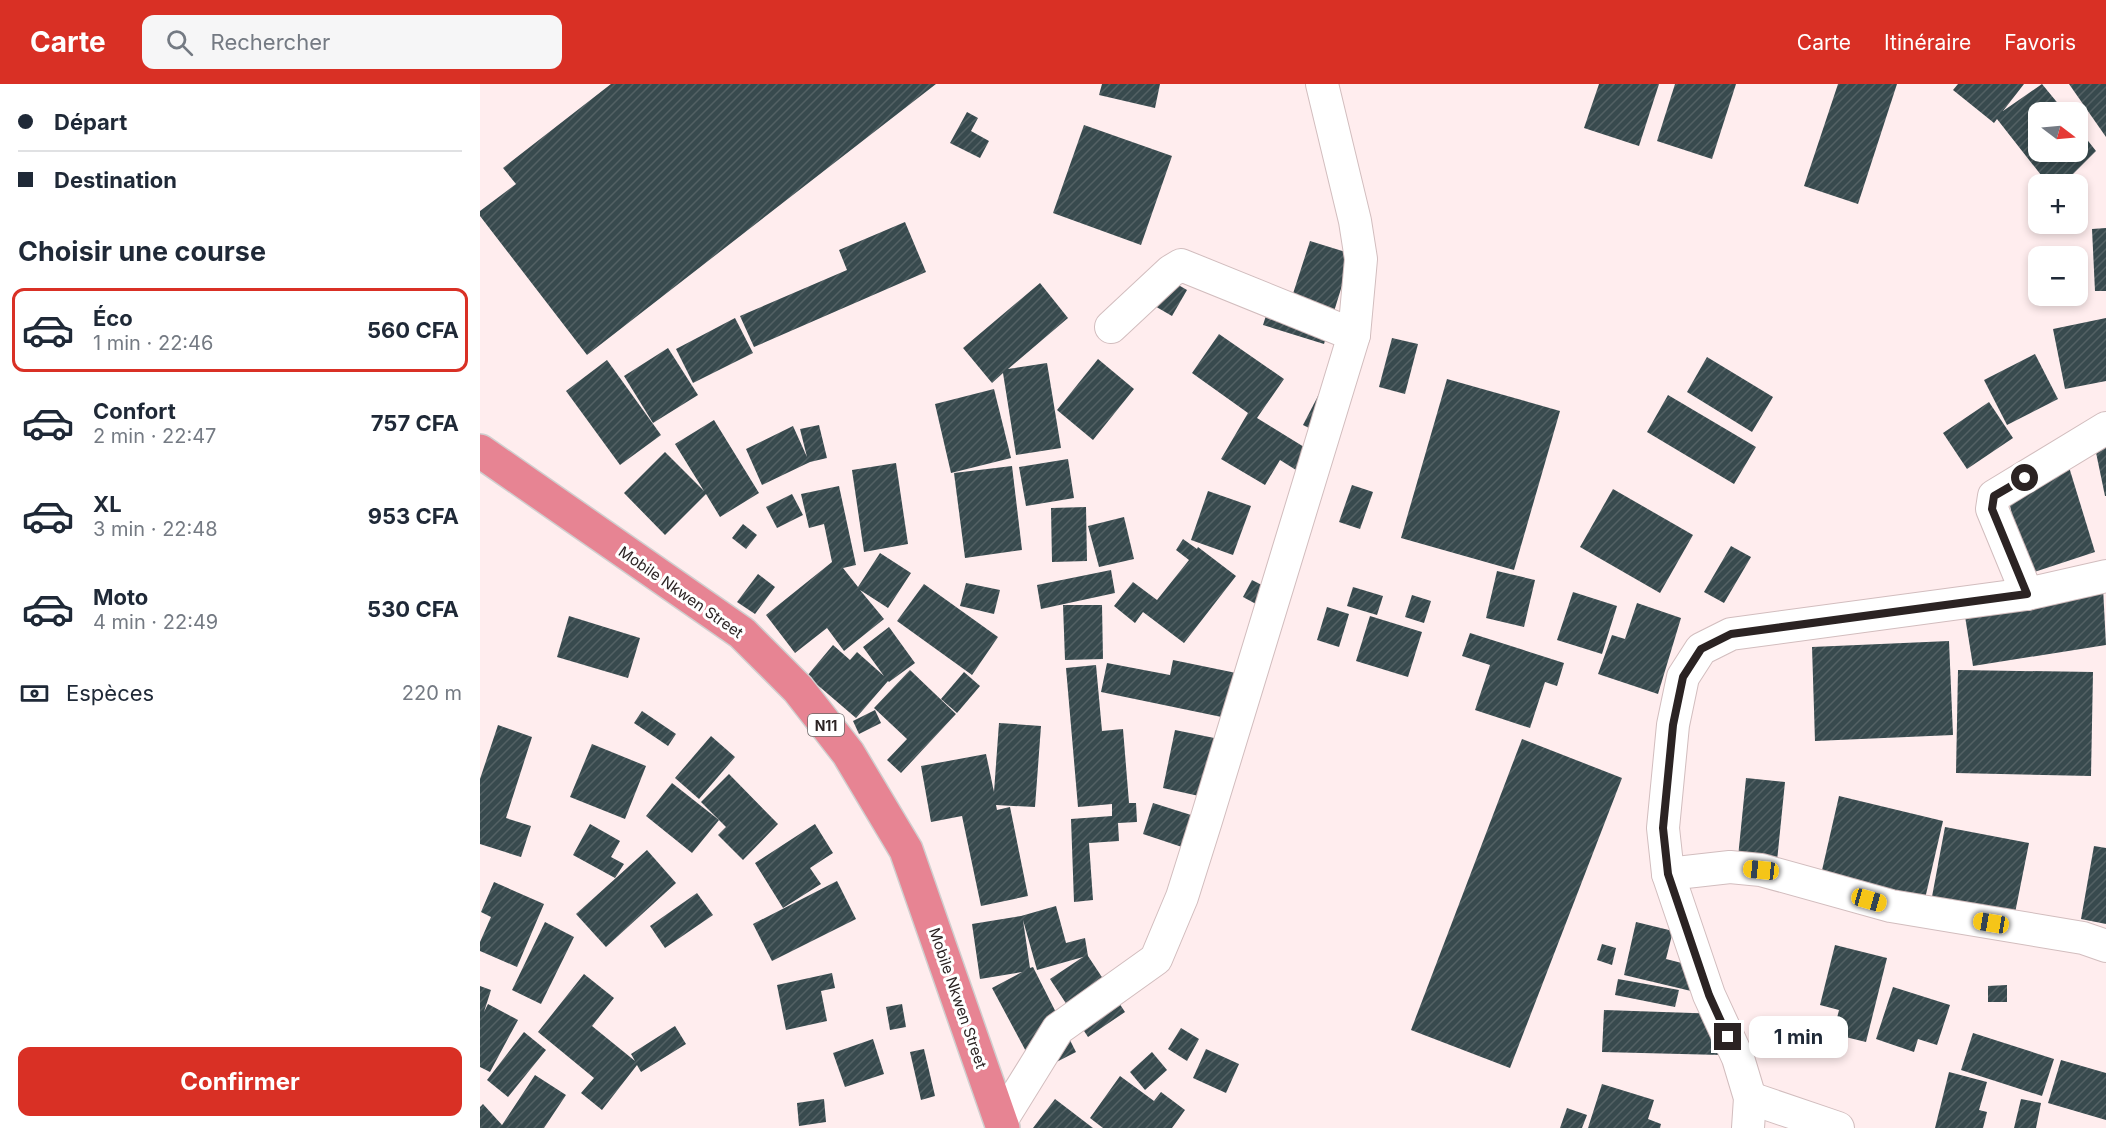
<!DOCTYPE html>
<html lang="fr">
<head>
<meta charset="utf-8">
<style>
  body { margin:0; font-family:Inter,sans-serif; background:#f6f6f7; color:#1f2937; height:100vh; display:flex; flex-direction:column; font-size:22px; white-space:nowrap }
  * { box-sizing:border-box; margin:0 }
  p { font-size:20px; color:#747a83 }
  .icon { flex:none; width:33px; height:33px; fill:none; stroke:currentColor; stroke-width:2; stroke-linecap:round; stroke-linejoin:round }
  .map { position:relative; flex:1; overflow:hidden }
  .side { display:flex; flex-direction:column; background:#fff; width:480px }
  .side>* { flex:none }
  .banner { display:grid; align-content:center; height:132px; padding:0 18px; background:#fff }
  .needle { width:39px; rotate:106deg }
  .controls { position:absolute; left:1548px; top:18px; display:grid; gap:12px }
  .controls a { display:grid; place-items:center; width:60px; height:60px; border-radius:12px; background:#fff; box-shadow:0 3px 9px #0003; font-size:30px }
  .end { position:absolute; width:27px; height:27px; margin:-14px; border:8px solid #2b2323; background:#fff; box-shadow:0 0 0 3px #fff }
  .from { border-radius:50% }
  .bubble { position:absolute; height:42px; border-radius:12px; background:#fff; box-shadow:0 3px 9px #0003; font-size:20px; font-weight:700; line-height:42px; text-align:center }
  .car { position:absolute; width:18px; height:36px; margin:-18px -9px; border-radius:8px; box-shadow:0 0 4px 2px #0007; background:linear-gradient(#f5c518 24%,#345 0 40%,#f5c518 0 76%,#345 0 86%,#f5c518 0) }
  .banner b { display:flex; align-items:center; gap:21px; height:57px; font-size:22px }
  .banner b+b { border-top:2px solid #e0e1e3 }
  .banner i { width:15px; height:15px; background:#1f2937 }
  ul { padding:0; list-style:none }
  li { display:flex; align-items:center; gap:18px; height:84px; margin:0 12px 9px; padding:0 6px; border:3px solid transparent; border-radius:12px }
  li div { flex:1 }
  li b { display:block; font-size:22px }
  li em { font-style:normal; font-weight:700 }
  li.selected { border-color:#d93025 }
  li>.icon { width:54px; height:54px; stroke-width:1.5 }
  h2 { padding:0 18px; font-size:27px; line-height:72px }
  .pay { display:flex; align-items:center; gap:15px; height:66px; padding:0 18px; font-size:22px }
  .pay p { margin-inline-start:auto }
  .cta { display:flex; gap:12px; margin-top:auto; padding:12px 18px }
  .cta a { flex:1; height:69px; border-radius:12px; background:#d93025; color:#fff; font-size:24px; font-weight:700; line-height:69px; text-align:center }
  header { display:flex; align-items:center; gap:36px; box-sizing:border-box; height:84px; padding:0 30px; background:#d93025; color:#fff }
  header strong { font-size:28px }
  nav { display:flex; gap:33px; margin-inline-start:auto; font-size:21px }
  .search { width:420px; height:54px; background:#f6f6f7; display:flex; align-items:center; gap:15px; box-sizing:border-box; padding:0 21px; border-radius:12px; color:#747a83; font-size:22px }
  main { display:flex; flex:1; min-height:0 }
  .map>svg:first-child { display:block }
  .building { fill:url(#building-hatch) }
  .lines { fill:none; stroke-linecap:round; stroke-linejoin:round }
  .minor-casing { stroke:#d2bdbe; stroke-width:34 }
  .trunk-casing { stroke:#d0cfcf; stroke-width:36 }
  .minor { stroke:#fff; stroke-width:32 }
  .trunk { stroke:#e78493; stroke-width:33 }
  .route { stroke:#2b2323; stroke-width:8 }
  .labels { text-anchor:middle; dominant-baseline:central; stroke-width:6; stroke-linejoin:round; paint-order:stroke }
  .shield { fill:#fff; stroke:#6b6565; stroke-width:1.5 }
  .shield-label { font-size:14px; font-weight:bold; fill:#2b2323 }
  .street-label { font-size:15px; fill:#2b2323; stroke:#fff }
</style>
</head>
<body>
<header>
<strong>Carte</strong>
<div class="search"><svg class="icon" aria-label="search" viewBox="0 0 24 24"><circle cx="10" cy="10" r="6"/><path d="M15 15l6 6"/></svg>Rechercher</div>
<nav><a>Carte</a><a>Itinéraire</a><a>Favoris</a></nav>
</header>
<main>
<section class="side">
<div class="banner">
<b><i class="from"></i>Départ</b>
<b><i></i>Destination</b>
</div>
<h2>Choisir une course</h2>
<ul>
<li class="selected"><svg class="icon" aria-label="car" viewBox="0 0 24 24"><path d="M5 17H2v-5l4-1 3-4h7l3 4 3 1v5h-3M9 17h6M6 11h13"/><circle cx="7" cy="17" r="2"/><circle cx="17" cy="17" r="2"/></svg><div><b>Éco</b><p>1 min · 22:46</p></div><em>560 CFA</em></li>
<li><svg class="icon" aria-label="car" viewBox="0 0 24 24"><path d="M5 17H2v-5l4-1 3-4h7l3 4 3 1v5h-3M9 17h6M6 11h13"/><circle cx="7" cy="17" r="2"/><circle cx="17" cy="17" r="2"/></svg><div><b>Confort</b><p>2 min · 22:47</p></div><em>757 CFA</em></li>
<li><svg class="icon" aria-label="car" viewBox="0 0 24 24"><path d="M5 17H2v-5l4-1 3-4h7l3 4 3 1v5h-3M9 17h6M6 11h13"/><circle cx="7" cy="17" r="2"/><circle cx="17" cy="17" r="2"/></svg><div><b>XL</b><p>3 min · 22:48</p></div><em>953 CFA</em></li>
<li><svg class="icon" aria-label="car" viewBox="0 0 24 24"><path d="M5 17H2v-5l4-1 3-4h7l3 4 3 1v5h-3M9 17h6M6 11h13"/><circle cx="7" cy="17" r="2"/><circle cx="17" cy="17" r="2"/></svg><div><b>Moto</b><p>4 min · 22:49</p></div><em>530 CFA</em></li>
</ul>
<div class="pay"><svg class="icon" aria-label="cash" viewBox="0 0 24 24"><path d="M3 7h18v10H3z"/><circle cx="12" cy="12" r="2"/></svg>Espèces<p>220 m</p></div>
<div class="cta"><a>Confirmer</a></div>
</section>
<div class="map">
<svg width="1626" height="1044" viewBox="0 0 1626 1044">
  <defs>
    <pattern id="building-hatch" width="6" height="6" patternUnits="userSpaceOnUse" patternTransform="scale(1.5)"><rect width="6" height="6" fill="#384a4e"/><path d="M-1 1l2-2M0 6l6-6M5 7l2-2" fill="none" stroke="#536164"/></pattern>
  </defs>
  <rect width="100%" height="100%" fill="#ffedee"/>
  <g class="building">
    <path d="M131,0H456L107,271L0,132V127L36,100L23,84Z"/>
    <path d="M622,0H680L675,24L619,11Z"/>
    <path d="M1119,0H1179L1159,62L1104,44Z"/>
    <path d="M1195,0H1256L1232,75L1177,57Z"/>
    <path d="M1358,0H1417L1378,120L1324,102Z"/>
    <path d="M1478,0H1544L1523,27L1562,0L1585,28H1558V68H1598V44L1616,67L1583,100H1568L1517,35L1514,39L1473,6Z"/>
    <path d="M1589,0H1626V53Z"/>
    <path d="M487,28L498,34L491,47L509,57L500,74L470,59Z"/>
    <path d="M604,41L692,72L661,161L573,129Z"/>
    <path d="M425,138L446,188L274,263L260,232L367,186L359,166Z"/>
    <path d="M1626,144V207H1615L1612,145Z"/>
    <path d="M830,157L885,174L864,195L844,260L783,241L791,216L809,222Z"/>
    <path d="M688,195L707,206L692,232L673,221Z"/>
    <path d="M560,199L588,234L528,285L567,279L581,364L536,371L523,289L512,299L483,264Z"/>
    <path d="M255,234L273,269L213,299L196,265Z"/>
    <path d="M1626,234V297L1585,305L1573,245Z"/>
    <path d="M739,250L804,295L777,334L837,371L824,391L800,376L785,401L741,375L768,329L712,289Z"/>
    <path d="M912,254L938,260L925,310L899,303Z"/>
    <path d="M188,264L218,311L173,339L144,292Z"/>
    <path d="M1555,270L1578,315L1527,341L1504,296Z"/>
    <path d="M1227,273L1293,313L1272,348L1207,308Z"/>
    <path d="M618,275L654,305L613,356L577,326Z"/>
    <path d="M127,276L181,351L140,381L86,307Z"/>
    <path d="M967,295L1080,327L1034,486L921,454Z"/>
    <path d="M514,305L531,374L471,389L455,320Z"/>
    <path d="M839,310L856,319L841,350L823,341Z"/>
    <path d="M1188,311L1276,363L1254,400L1167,348Z"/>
    <path d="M1509,318L1533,354L1487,385L1463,349Z"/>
    <path d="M234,336L279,409L240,433L226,410L185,451L144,409L185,368L224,407L195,360Z"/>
    <path d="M339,341L347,374L330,378L282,401L266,365L313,342L327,373L320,345Z"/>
    <path d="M1626,352V412H1625L1613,354Z"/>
    <path d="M588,375L594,414L546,422L539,383Z"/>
    <path d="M416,379L428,460L384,468L372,386Z"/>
    <path d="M532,382L542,466L485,474L474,389Z"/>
    <path d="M1589,383L1615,468L1545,491L1529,417Z"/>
    <path d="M872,401L893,408L880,445L859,438Z"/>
    <path d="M359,402L376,481L363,484L378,503L400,469L431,489L408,524L380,506L404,535L364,567L347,544L315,569L286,531L352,478L344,440L329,444L321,410Z"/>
    <path d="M1133,405L1213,451L1180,509L1100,463Z"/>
    <path d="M728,407L771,422L753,471L711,456Z"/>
    <path d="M312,410L323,431L297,444L286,423Z"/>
    <path d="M606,423L607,477L572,478L571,424Z"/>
    <path d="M644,433L654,475L619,483L608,442Z"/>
    <path d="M263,440L277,451L266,465L252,454Z"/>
    <path d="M703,455L717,465L718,463L756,492L704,559L663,528L655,539L634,522L653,498L677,516L709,476L696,466Z"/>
    <path d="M1251,462L1271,473L1244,519L1224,508Z"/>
    <path d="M631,486L635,509L561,525L557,501Z"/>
    <path d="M1017,487L1055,496L1044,543L1006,534Z"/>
    <path d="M278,490L295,503L275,530L257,518Z"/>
    <path d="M772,496L799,510L789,527L763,513Z"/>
    <path d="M486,499L520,506L514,530L480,522Z"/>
    <path d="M444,500L518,553L492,591L417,537Z"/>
    <path d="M873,503L903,512L897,531L867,522Z"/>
    <path d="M1623,504L1626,561L1493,582L1484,526Z"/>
    <path d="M1093,508L1137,522L1122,570L1077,556Z"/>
    <path d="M932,511L951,517L944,539L925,533Z"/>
    <path d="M1157,519L1201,534L1178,610L1118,590L1132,551L1145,555Z"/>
    <path d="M583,521H622L623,575L585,576Z"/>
    <path d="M847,523L869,530L859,563L837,556Z"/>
    <path d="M89,532L160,554L148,594L77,573Z"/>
    <path d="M890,532L942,548L928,593L876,577Z"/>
    <path d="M409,543L435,579L409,598L408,597L376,634L327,592L353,561L370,576L377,568L404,592L383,563Z"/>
    <path d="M990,549L1084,579L1077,602L1065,598L1050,644L995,626L1010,581L982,572Z"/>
    <path d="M1469,557L1473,651L1335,657L1332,563Z"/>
    <path d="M693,576L761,590V637L621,608L627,579L690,591Z"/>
    <path d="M616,581L622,647L643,645L649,719H656L657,738L638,739L639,757L609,759L613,816L594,818L591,735L632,732V720L598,723L586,584Z"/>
    <path d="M430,586L476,630L421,689L407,676L427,655L394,624Z"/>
    <path d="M1478,586L1613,588L1611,692L1476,689Z"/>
    <path d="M484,588L500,602L477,629L461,615Z"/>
    <path d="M395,626L401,639L379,650L373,637Z"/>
    <path d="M162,627L196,650L188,662L154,639Z"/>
    <path d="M519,639L561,642L555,723L516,721L517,726L530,723L548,812L501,822L482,732L451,738L441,682L506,670L514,708Z"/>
    <path d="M18,641L52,653L26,734L51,742L41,773L0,760V695Z"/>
    <path d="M695,646L749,657L737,716L683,704Z"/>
    <path d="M231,652L255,673L219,715L195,694Z"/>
    <path d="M1042,655L1142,694L1030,984L931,946Z"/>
    <path d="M112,660L166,682L145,735L90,713Z"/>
    <path d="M249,690L298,740L263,776L238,751L246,743L221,718Z"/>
    <path d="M1266,694L1305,698L1295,797L1256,793Z"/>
    <path d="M192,699L239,736L212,769L166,732Z"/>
    <path d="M1359,712L1463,737L1444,819L1340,795Z"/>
    <path d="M673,719L727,736L717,768L663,750Z"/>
    <path d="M110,740L140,757L131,773L144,780L135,794L93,771Z"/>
    <path d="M335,740L353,769L330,784L341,800L303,824L275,779Z"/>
    <path d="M1465,743L1549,759L1534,834L1451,818Z"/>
    <path d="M1614,762L1626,764V840L1601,835Z"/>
    <path d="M167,766L196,799L126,863L96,830Z"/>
    <path d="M357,797L376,835L292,877L273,840Z"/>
    <path d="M14,798L64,820L37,883L0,867V858L11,833L1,828Z"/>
    <path d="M217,809L233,831L185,864L170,842Z"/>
    <path d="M576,822L586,859L605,854L608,872L645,928L608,953L570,895L603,873L557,886L543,836L550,884L553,883L596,968L557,988L512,904L542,888L500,895L492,840L541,832Z"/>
    <path d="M65,838L94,853L61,920L32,906Z"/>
    <path d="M1156,838L1193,847L1186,875L1217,883L1211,907L1144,891Z"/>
    <path d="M1122,860L1136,864L1132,881L1117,876Z"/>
    <path d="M1355,861L1407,874L1386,958L1353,950L1359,926L1340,921Z"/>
    <path d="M352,889L355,904L341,907L347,937L306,946L297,901Z"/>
    <path d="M104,890L134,914L112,942L155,977L151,970L195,942L206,960L161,988L157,981L122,1026L101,1009L114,994L58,948Z"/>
    <path d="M1138,895L1199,906L1195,923L1135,911Z"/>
    <path d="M1527,901V918H1508V902Z"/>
    <path d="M0,902L11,906L4,928L8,920L38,936L10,988L0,983Z"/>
    <path d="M1413,903L1470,921L1457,961L1438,955L1434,968L1396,955Z"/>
    <path d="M422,920L426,943L410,946L406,923Z"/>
    <path d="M1124,926L1242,930L1241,971L1122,968Z"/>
    <path d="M701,944L719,955L707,977L688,965Z"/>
    <path d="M44,948L66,966L28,1013L7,996Z"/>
    <path d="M1493,949L1574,975L1562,1012L1481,986Z"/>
    <path d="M393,955L404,990L365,1003L353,969Z"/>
    <path d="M444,965L455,1012L441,1016L430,968Z"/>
    <path d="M726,965L759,980L746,1009L713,994Z"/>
    <path d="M672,968L687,986L665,1006L650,988Z"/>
    <path d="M1581,976L1626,989V1036L1568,1019Z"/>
    <path d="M1469,988L1507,998L1499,1026L1507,1028L1503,1044H1455Z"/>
    <path d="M55,991L86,1011L64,1044H0V1023L3,1020L22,1041Z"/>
    <path d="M640,992L674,1017L681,1008L705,1026L692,1044H623L610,1034Z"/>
    <path d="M1122,1000L1174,1016L1168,1035L1181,1040L1180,1044H1108Z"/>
    <path d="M344,1015L346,1038L319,1042L317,1019Z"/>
    <path d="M575,1015L613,1044H553Z"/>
    <path d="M1541,1015L1561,1019L1556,1044H1534Z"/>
    <path d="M1087,1024L1107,1031L1102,1044H1080Z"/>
  </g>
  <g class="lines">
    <defs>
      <g id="minor">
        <path d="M631,243L691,187L701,181L874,251"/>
        <path d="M1547,510L1512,425L1514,412L1626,344"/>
        <path d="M1188,790L1250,783L1281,786L1411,822L1603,854L1626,862"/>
        <path d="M1270,1014L1358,1044"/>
        <path d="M521,1037L578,945L676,875L702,813L725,740L874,251L881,175L875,137L842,0"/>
        <path d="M1268,1044L1270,1014L1258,974L1229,911L1188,790L1183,744L1193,641L1203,593L1221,565L1251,550L1547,510L1626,492"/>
      </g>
      <path id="trunk" d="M0,367L262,549L318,605L368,669L426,766L523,1044"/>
    </defs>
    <use href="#minor" class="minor-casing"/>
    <use href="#trunk" class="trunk-casing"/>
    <use href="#minor" class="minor"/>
    <use href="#trunk" class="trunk"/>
  </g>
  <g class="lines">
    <path class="route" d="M1248,953L1229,911L1188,790L1183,744L1193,641L1203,593L1221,565L1251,550L1547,510L1512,425L1514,412L1545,394"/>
  </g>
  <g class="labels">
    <rect class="shield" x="328" y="630" width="36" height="22" rx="4.5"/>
    <g class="shield-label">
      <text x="346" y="641">N11</text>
    </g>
    <g class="street-label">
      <text transform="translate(201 508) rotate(35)">Mobile Nkwen Street</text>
      <text transform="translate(478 914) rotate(71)">Mobile Nkwen Street</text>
    </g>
  </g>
</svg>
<div class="controls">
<a><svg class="needle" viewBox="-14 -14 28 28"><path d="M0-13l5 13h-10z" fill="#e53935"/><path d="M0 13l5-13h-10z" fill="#747a83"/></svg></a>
<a>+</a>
<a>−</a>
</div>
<i class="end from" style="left:1545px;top:394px"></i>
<i class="end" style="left:1248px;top:953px"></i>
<div class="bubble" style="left:1269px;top:932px;width:99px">1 min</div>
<i class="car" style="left:1281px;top:786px;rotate:276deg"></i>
<i class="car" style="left:1389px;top:816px;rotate:106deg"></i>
<i class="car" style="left:1511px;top:839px;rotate:279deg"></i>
</div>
</main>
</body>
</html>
